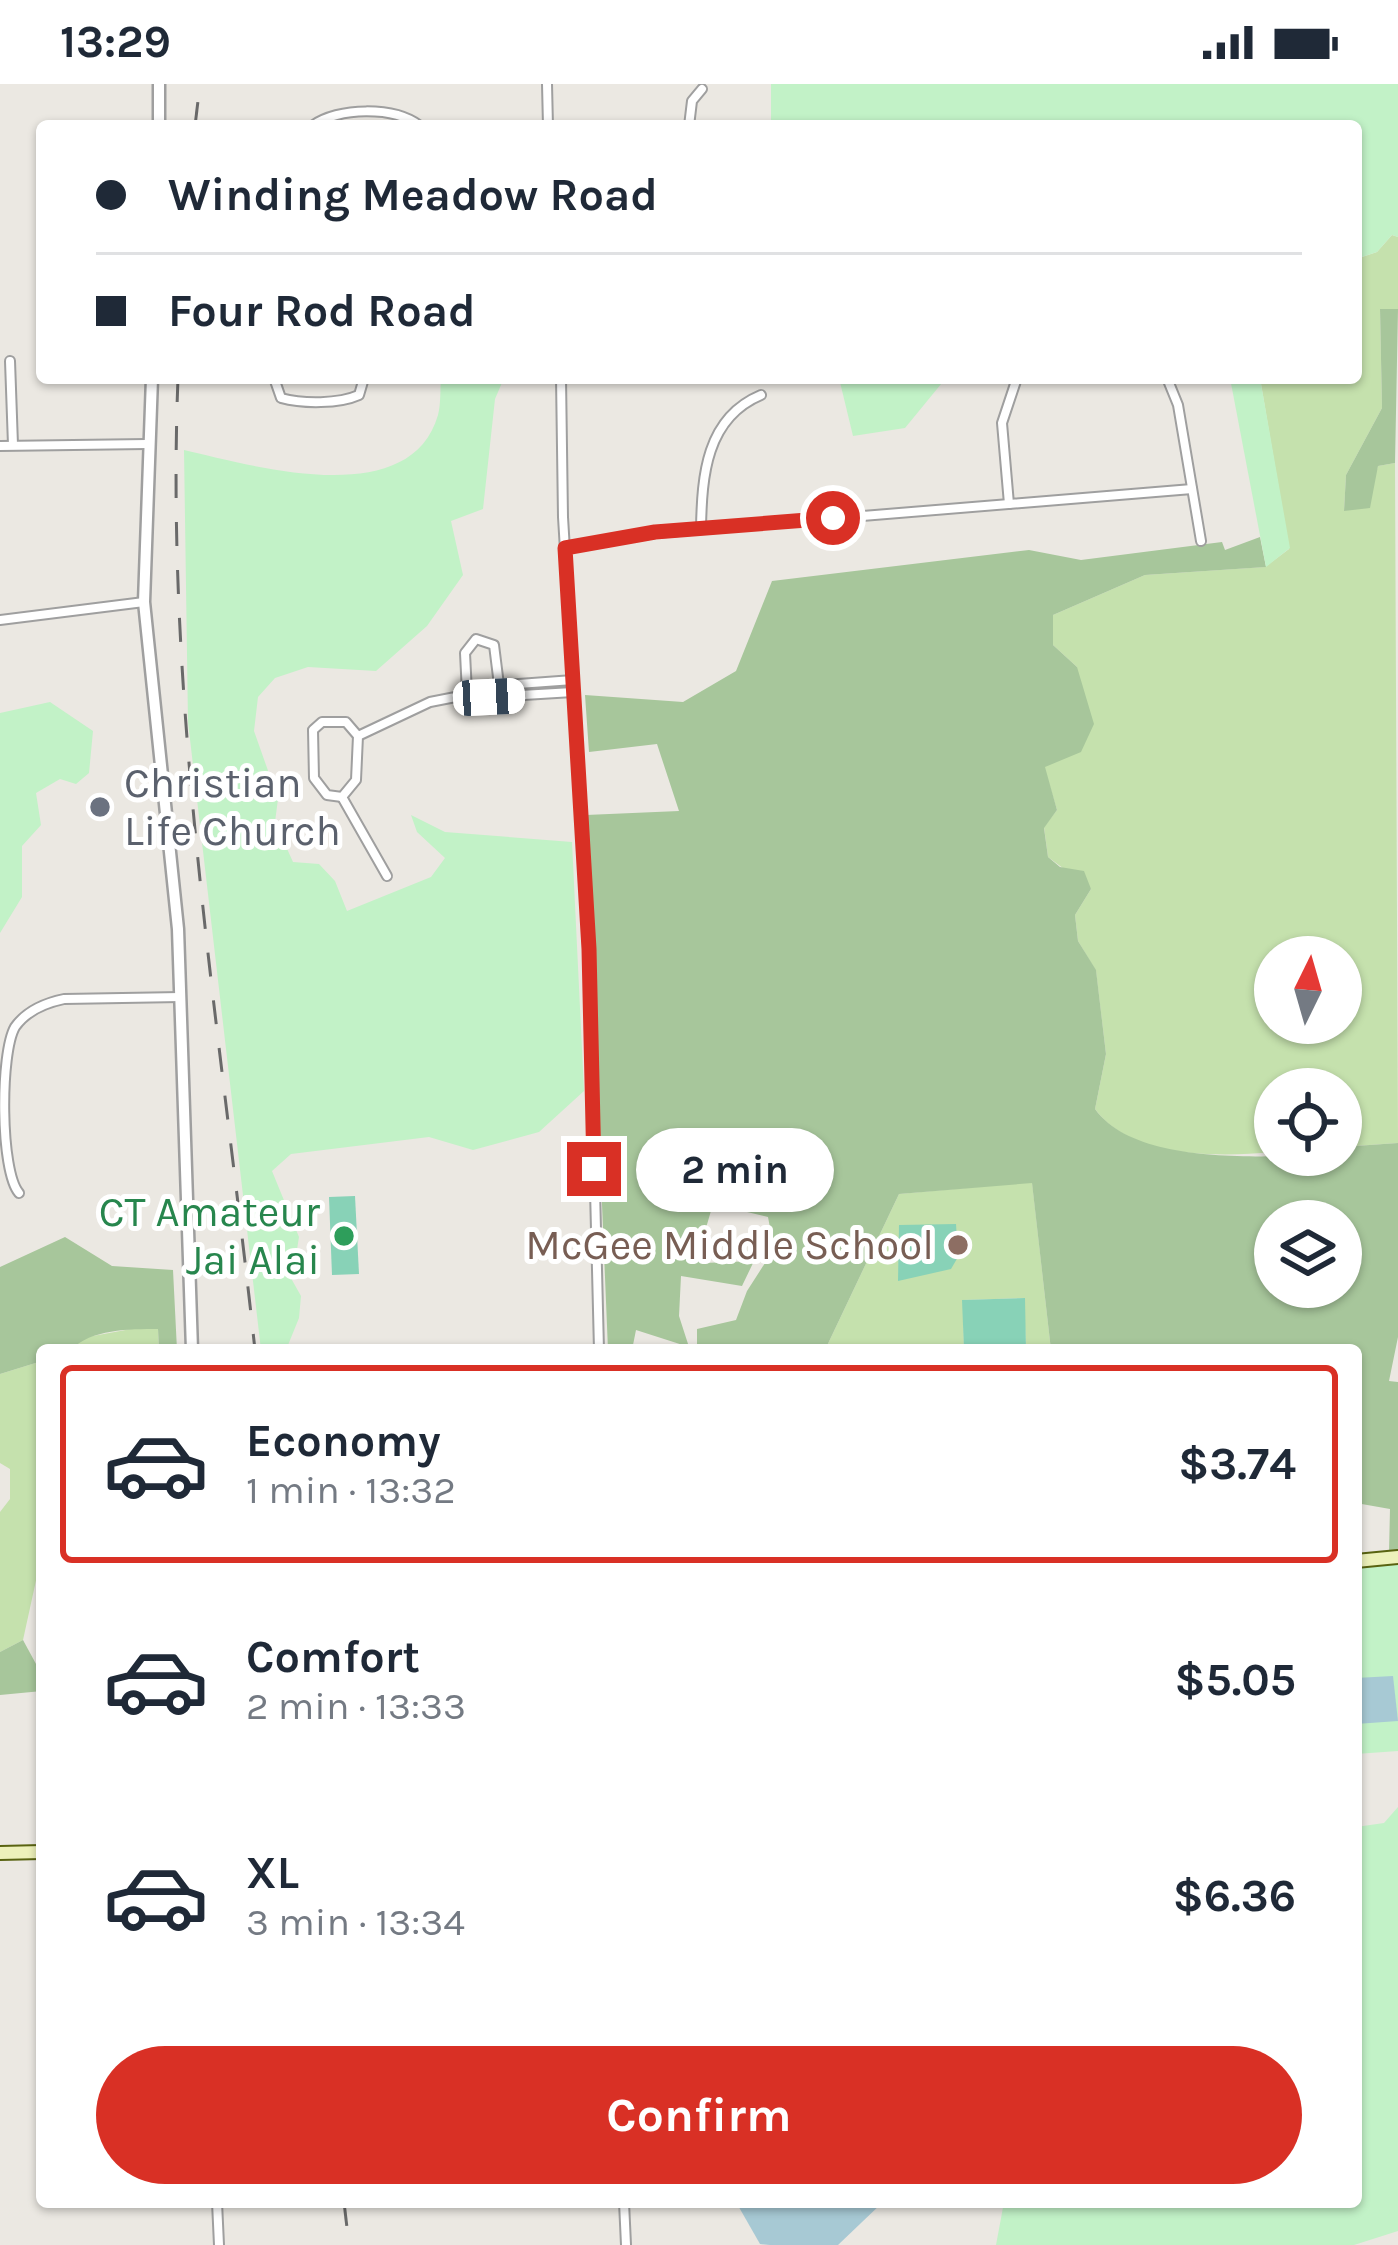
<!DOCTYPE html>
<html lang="en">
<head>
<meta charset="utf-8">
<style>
  body { margin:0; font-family:Karla,sans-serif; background:#f6f6f7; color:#1f2937; height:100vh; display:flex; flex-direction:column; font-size:45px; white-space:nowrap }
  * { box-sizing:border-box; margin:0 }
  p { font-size:39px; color:#747a83 }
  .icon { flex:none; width:66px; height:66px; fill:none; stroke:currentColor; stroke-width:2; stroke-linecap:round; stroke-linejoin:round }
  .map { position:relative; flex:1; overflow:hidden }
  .sheet { position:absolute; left:36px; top:1260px; width:1326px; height:864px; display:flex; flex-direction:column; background:#fff; border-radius:12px; box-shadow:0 3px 9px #0004 }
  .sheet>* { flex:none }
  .top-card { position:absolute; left:36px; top:36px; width:1326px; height:264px; border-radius:12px; box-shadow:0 3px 9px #0004; display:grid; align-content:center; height:264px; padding:0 60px; background:#fff }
  .needle { width:78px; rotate:5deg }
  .controls { position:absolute; left:1254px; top:852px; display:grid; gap:24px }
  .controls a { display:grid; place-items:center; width:108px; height:108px; border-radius:50%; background:#fff; box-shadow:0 3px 9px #0004; font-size:60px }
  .end { position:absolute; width:54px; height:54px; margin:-27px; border:15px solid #d93025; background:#fff; box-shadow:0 0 0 6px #fff }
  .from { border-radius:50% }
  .bubble { position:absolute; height:84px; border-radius:42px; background:#fff; box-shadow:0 3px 9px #0004; font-size:39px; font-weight:700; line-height:84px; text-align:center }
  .car { position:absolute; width:36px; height:72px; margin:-36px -18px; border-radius:15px; box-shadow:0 0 9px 3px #0007; background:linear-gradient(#fff 24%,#345 0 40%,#fff 0 76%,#345 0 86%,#fff 0) }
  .top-card b { display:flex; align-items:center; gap:42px; height:114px; font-size:45px }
  .top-card b+b { border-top:3px solid #e0e1e3 }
  .top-card i { width:30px; height:30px; background:#1f2937 }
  ul { padding:21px 0 0; list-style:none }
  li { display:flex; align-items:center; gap:36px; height:198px; margin:0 24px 18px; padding:0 36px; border:6px solid transparent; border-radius:12px }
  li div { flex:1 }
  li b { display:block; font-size:45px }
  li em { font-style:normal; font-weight:700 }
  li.selected { border-color:#d93025 }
  li>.icon { width:108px; height:108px; stroke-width:1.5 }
  .primary-button { display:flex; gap:24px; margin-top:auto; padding:24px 60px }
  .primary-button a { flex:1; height:138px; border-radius:72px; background:#d93025; color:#fff; font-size:48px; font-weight:700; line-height:138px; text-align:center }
  .status { display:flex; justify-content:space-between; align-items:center; height:84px; padding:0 60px; background:#fff; direction:ltr }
  .status svg { height:33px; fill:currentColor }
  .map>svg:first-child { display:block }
  .grass { fill:#c5e1ad; fill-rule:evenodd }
  .forest { fill:#a7c69b; fill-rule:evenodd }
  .park { fill:#c2f2c7 }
  .pitch { fill:#88d2b7 }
  .water { fill:#a7c9d4 }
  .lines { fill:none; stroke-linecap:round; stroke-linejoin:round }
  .minor-casing { stroke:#9f9f9f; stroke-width:12 }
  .tertiary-casing { stroke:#9f9f9f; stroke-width:15 }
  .secondary-casing { stroke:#596311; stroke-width:16 }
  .minor { stroke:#fff; stroke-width:8 }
  .tertiary { stroke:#fff; stroke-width:10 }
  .secondary { stroke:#edf1ba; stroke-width:12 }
  .rail { stroke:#696969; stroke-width:3; stroke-dasharray:24 24; stroke-linecap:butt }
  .route { stroke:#d93025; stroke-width:15 }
  .worship-dot { fill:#6b7280; stroke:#fff; stroke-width:4.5 }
  .leisure-dot { fill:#2e9e5b; stroke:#fff; stroke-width:4.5 }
  .education-dot { fill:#8d6e63; stroke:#fff; stroke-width:4.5 }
  .labels { text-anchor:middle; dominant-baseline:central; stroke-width:10; stroke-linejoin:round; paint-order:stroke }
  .worship-label { font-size:42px; fill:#5b616d; stroke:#fff; text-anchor:start }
  .leisure-label { font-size:42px; fill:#27864d; stroke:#fff; text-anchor:end }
  .education-label { font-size:42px; fill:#785e54; stroke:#fff; text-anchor:end }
</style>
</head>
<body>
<div class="status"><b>13:29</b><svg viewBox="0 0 49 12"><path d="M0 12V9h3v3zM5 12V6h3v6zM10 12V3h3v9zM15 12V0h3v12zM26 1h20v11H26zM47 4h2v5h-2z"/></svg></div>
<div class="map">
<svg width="1398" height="2161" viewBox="0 0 1398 2161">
  <rect width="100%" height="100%" fill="#ebe8e2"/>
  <g class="grass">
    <path d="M1392,151L1398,153V225L1380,226L1382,324L1346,391L1344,427L1368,415L1378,382L1395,379L1398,1059L1341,1063V1005H1275V1068C1218,1073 1131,1075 1095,1025L1106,970L1096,887L1078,857L1075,831L1091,805L1048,773L1044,743L1057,726L1044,683L1077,583L1053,561V531L1145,491L1265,483L1289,465L1260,294H1356V175L1377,168ZM1275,873H1341V939H1275Z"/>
    <path d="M1032,1098L1051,1266H1026L1024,1214L963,1216L964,1266H825L899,1110Z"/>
    <path d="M131,1245H158L159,1266H71L82,1254Z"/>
    <path d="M42,1277V1469L23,1556L0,1568V1428L10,1415V1385L0,1379V1290Z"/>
  </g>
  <g class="forest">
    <path d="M1380,225H1398L1395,379L1378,382L1370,424L1344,427L1346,391L1382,324Z"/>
    <path d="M1260,453L1266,483L1145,491L1053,531V561L1077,583L1094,640L1081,668L1045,683L1057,726L1044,744L1048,773L1060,783L1084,787L1091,805L1075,831L1078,857L1096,886L1106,970L1095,1025C1138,1085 1275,1071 1341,1071V1063L1398,1059V1253L1389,1297L1398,1298V1468L1389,1469L1390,1425L1356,1419V1266H1051L1032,1099L899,1110L825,1266H697V1245L736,1236L747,1207L774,1165L768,1133L713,1120L701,1161L704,1179L754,1177L742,1202L681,1192L679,1232L689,1263L636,1246L632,1266H608L586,731L679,727L657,660L589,668L585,611L683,618L736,587L772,497L1029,466L1081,476L1222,458L1225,466ZM1275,1137H1341V1203H1275Z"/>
    <path d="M65,1153L112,1182L173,1186L177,1266H159L158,1245C129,1245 91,1245 71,1266H42V1277L0,1290V1183Z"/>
    <path d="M23,1556L42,1591V1607L0,1611V1568Z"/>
  </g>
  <g class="park">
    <path d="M771,0H1398V153L1392,151L1377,168L1356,175V42H771Z"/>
    <path d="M441,294H504L495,315L483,425L451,437L463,491L427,542L376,587L308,583L275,594L258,613L254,647L278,715L275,738L293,778L319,780L335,797L347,827L431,793L445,774L417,748L411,731L445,748L572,758L584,1007L539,1048L473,1066L429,1053L291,1070L272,1087L299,1153L292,1196L301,1212L299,1234L286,1266H261L188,638L184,366C250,381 410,429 438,331C441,320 440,306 441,294Z"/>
    <path d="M839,294H946L905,344L853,352Z"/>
    <path d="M1230,294H1260L1290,464L1266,483Z"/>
    <path d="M50,618L93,647L89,689L76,700L60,695L36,709L41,741L22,762V813L0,849V629Z"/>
    <path d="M1398,1480V1667L1356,1670V1484Z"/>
    <path d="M1398,1723V2147L1354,2161H996L1004,2118H1356V1743L1384,1739Z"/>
  </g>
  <g class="pitch">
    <path d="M355,1112L359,1190L332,1191L329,1113Z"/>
    <path d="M956,1140L958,1173L951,1185L898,1197L899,1141Z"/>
    <path d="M1025,1214L1026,1266H964L962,1216Z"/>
  </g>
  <g class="water">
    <path d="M1393,1592L1398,1637L1356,1640V1594Z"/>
    <path d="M736,2118H883L838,2161H770L760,2160Z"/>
  </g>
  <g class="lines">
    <defs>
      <g id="minor">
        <path d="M547,0L548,42"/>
        <path d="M312,42C338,23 394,22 420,42"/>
        <path d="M689,42L692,17L702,5"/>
        <path d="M10,277L13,361"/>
        <path d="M274,294L281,314C303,320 339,320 359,311L364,294"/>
        <path d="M561,294L563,433L589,865L599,1266"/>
        <path d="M1167,294L1178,321L1201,457"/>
        <path d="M0,362L147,360"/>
        <path d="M1009,420L1002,339L1017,294"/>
        <path d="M701,444C702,392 706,334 761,311"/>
        <path d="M565,463L655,449L1192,405"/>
        <path d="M0,536L144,518"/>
        <path d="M573,596L491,602L481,608L489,613L573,608"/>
        <path d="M467,609L465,569L476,555L494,561L499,601"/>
        <path d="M358,652L356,696L342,713L327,711L314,694L313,646L322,638H346L358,652L430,618L481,608"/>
        <path d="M342,713L387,792"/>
        <path d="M19,1109C0,1087 0,969 15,943C27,926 45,919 64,915L181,913"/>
        <path d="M217,2118L219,2161"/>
        <path d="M624,2118L626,2161"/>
      </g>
      <g id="tertiary">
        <path d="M159,42V0"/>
        <path d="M152,294L144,518L178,845L192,1266"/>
      </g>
      <g id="secondary">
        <path d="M1356,1477L1398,1473"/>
        <path d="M0,1769L42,1768"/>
      </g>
    </defs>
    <use href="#minor" class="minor-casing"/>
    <use href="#tertiary" class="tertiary-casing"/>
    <use href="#secondary" class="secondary-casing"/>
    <use href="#minor" class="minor"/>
    <use href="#tertiary" class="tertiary"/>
    <use href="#secondary" class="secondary"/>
    <g class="rail">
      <path d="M195,42L200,0"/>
      <path d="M178,294C165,619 220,944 255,1266"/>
      <path d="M344,2118L349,2161"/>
    </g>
  </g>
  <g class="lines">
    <path class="route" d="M594,1085L589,865L565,464L655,448L833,434"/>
  </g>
  <circle class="worship-dot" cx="100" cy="723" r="12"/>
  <circle class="leisure-dot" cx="344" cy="1152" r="12"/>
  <circle class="education-dot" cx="958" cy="1161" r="12"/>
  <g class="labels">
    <g class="worship-label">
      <text x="124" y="699">Christian<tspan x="124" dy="48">Life Church</tspan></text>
    </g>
    <g class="leisure-label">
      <text x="320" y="1128">CT Amateur<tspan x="320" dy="48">Jai Alai</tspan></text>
    </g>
    <g class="education-label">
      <text x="934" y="1161">McGee Middle School</text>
    </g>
  </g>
</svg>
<div class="controls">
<a><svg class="needle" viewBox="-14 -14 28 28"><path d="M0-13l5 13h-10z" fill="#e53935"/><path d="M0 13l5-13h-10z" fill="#747a83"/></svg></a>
<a><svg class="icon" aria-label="locate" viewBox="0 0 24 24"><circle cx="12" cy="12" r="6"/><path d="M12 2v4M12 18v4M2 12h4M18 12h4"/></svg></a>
<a><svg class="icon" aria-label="layers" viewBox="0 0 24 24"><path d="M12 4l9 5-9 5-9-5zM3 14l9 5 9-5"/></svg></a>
</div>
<i class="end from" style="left:833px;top:434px"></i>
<i class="end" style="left:594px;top:1085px"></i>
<div class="bubble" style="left:636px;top:1044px;width:198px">2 min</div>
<i class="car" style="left:489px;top:613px;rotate:87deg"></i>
<div class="top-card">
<b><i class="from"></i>Winding Meadow Road</b>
<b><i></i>Four Rod Road</b>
</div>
<section class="sheet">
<ul>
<li class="selected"><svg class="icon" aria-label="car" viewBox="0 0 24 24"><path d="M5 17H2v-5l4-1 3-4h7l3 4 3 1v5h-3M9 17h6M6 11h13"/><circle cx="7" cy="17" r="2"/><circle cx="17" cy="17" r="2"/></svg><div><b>Economy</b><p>1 min · 13:32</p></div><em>$3.74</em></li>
<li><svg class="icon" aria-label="car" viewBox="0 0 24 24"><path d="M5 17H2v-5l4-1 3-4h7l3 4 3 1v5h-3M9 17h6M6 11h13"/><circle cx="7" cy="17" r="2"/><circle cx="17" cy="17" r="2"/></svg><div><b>Comfort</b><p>2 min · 13:33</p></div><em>$5.05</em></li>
<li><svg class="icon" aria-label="car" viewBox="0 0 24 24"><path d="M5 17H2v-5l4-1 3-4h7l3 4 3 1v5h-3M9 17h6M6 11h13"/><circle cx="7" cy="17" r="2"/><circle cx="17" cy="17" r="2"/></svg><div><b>XL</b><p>3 min · 13:34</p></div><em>$6.36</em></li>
</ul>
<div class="primary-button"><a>Confirm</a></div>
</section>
</div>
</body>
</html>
